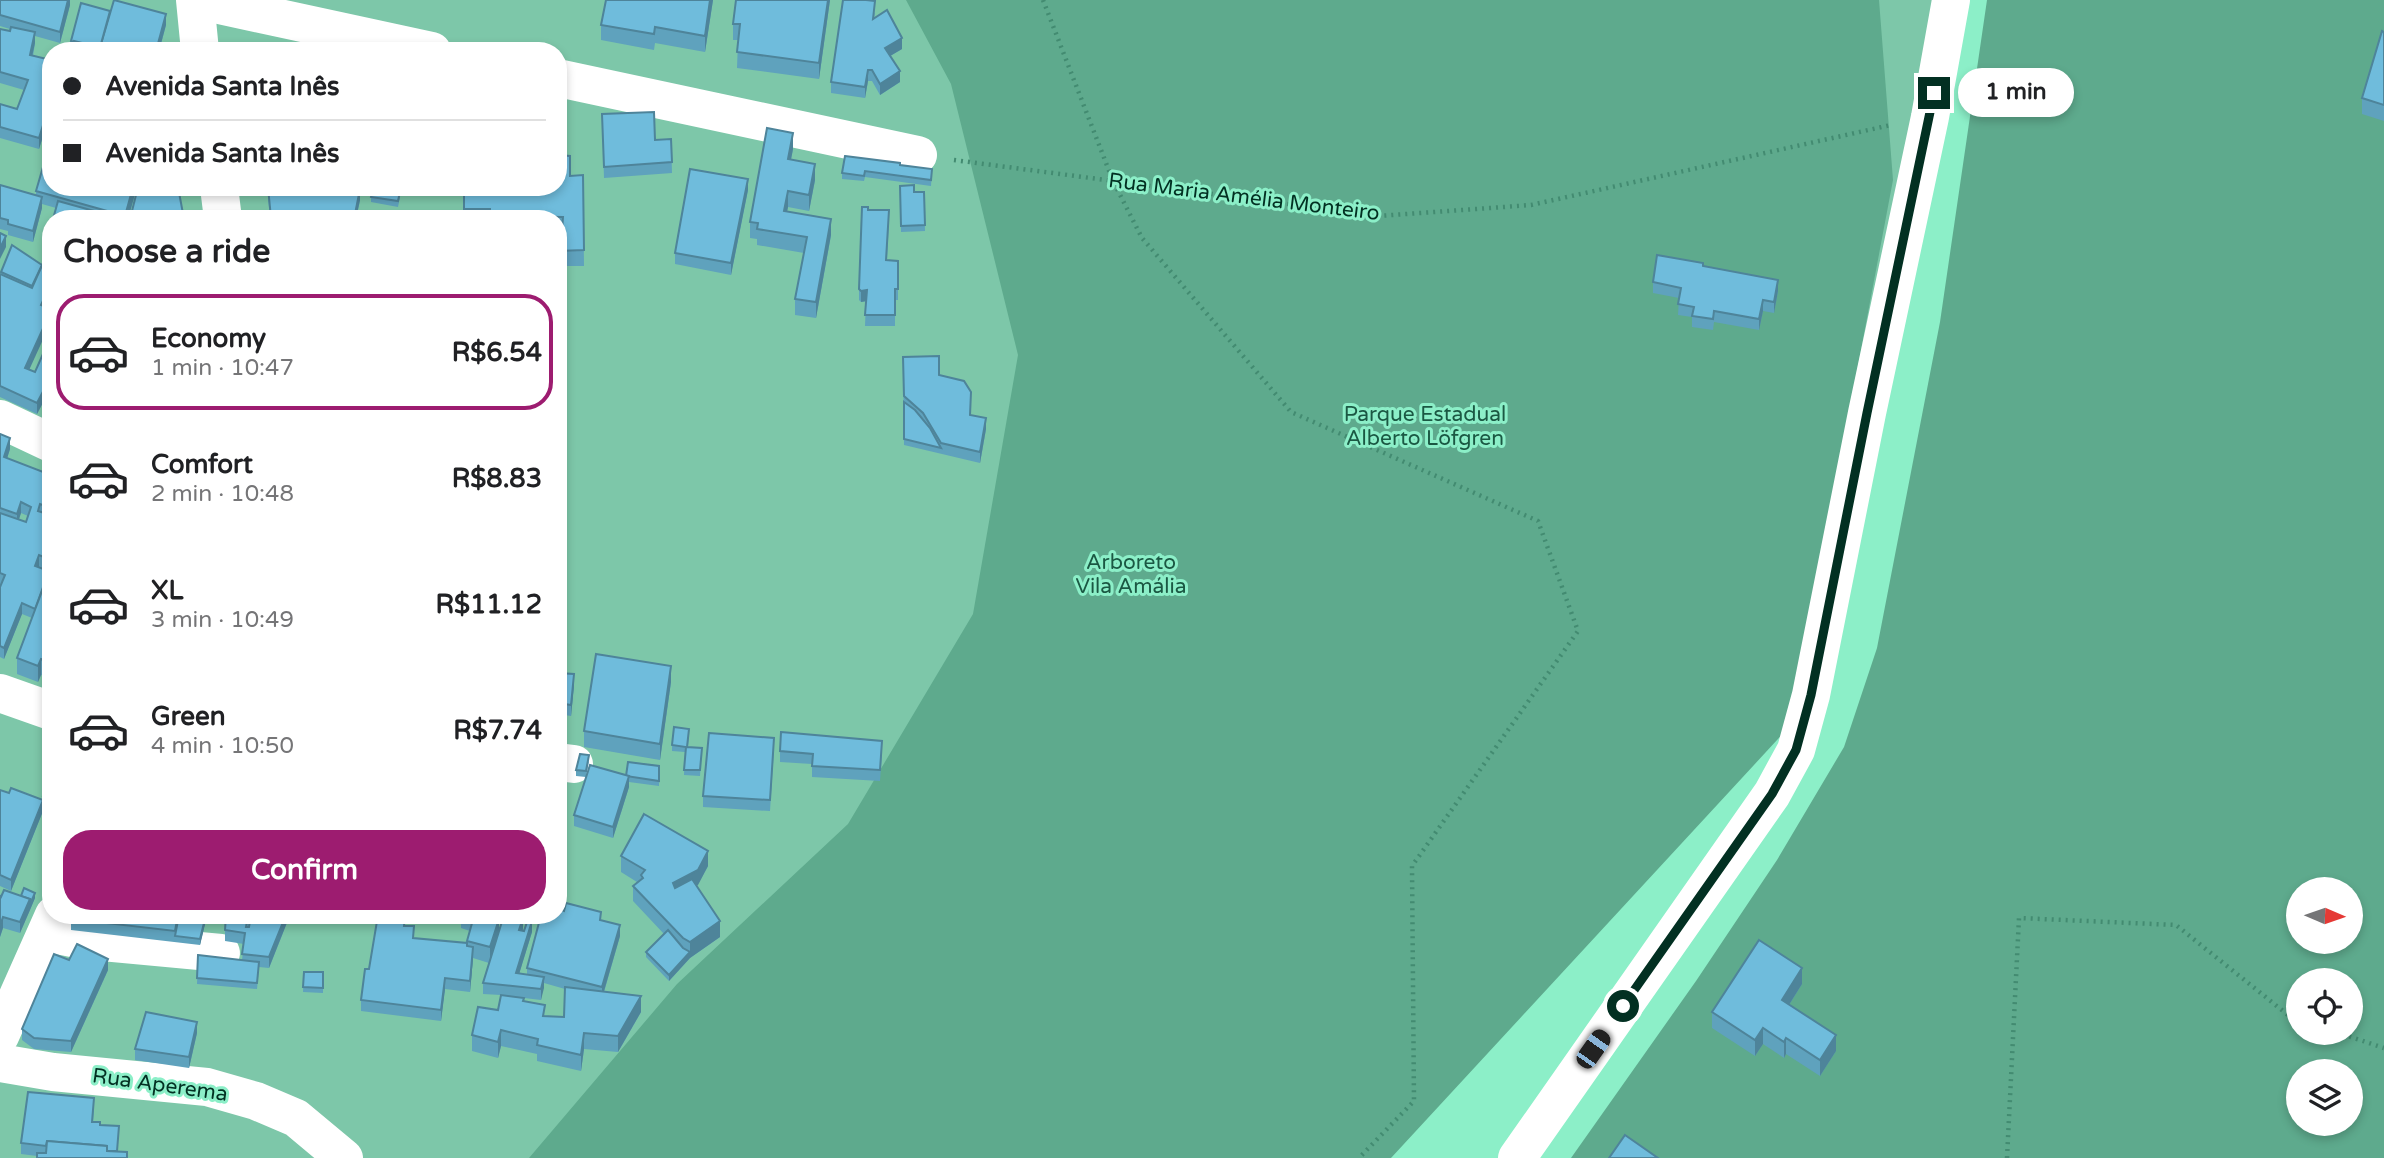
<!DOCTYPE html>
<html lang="en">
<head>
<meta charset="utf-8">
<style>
  body { margin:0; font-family:"Varela Round",sans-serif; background:#f6f6f6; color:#202124; height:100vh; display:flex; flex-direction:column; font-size:26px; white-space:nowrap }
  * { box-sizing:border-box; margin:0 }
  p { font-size:23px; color:#757577 }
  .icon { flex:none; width:38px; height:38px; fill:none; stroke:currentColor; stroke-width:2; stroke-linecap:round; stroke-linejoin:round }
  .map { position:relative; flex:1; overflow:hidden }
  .panel { position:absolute; left:42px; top:210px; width:525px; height:714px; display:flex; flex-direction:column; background:#fff; border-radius:28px; box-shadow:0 4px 10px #0003 }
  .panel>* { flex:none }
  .guide { position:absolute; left:42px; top:42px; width:525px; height:154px; border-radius:28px; box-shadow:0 4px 10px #0003; display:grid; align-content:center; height:154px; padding:0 21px; background:#fff }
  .needle { width:46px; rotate:92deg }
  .controls { position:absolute; left:2286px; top:877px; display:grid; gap:14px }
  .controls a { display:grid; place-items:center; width:77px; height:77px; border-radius:50%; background:#fff; box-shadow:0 4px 10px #0003; font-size:35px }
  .end { position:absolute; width:32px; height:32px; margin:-16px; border:9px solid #023022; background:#fff; box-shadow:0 0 0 4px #fff }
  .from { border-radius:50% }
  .bubble { position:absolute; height:49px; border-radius:24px; background:#fff; box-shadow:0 4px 10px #0003; font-size:23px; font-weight:700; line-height:49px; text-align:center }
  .car { position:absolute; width:21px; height:42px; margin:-21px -10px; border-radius:9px; box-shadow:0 0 5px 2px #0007; background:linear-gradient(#222 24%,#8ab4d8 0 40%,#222 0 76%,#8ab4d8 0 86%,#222 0) }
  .guide b { display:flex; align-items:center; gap:24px; height:66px; font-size:26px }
  .guide b+b { border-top:2px solid #e0e0e0 }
  .guide i { width:18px; height:18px; background:#202124 }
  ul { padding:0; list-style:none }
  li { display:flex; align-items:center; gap:21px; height:116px; margin:0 14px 10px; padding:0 7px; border:4px solid transparent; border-radius:28px }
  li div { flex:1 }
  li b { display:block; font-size:26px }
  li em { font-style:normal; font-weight:700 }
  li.active { border-color:#9d1c70 }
  li>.icon { width:63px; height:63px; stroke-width:1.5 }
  h2 { padding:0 21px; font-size:32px; line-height:84px }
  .button { display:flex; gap:14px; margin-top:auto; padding:14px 21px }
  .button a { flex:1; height:80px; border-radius:28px; background:#9d1c70; color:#fff; font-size:28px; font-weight:700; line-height:80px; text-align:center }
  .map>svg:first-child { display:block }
  .green { fill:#7dc7a9; fill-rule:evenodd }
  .forest { fill:#5eaa8d; fill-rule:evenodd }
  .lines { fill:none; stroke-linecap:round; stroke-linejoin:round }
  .path { stroke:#438b71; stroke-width:4.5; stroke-dasharray:2 5; stroke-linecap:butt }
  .minor { stroke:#fff; stroke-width:38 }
  .secondary { stroke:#fff; stroke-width:38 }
  .wall { fill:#5fa2bd; fill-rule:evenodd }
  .shaded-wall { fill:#4e849a }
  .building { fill:#6fbcdc; stroke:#4e849a; stroke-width:2 }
  .route { stroke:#023022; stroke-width:9 }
  .labels { text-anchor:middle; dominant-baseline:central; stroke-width:6; stroke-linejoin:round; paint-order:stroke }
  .street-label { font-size:21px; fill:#023022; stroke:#8cefc8 }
  .park-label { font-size:21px; fill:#1b5843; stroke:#8cefc8 }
</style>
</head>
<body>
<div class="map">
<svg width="2384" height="1158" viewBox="0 0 2384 1158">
  <rect width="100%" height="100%" fill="#8cefc8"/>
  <path class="green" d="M0,0H1951L1790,726L1364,1158H0ZM51,51H558V187H51ZM51,219H558V915H51Z"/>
  <g class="forest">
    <path d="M906,0H1879L1893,180L1790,726L1391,1158H529L677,984L848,824L973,614L1018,355L951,84Z"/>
    <path d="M1987,0H2384V1158H1571L1696,981L1777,860L1844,747L1877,648L1940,322ZM2298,889H2350V942H2298ZM2298,980H2350V1032H2298ZM2298,1071H2350V1124H2298Z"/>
  </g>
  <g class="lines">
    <g class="path">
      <path d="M1043,0L1113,181L1142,238L1291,412L1538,521L1578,631L1412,866L1414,1101L1359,1158"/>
      <path d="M954,160L1379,216L1531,205L1891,125"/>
      <path d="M2336,1032L2384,1048"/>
      <path d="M2007,1158L2019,918L2176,925L2293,1019L2298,1021"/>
    </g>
    <g class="minor">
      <path d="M195,0L200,51"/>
      <path d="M196,0L432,51"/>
      <path d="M558,78L918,155"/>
      <path d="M219,187L223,219"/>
      <path d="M0,419L51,443"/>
      <path d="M0,693L51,711"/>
      <path d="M558,762L574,764"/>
      <path d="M47,933L81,940L221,953"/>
      <path d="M0,1036L54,915"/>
      <path d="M0,1063L53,1072L207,1087L256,1101L296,1118L344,1158"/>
    </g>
    <path class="secondary" d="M1517,1158L1772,794L1796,750L1811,695L1867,413L1930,117L1951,0"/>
  </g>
  <g class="wall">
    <path d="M0,0H70V5L60,43L35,36V43L33,56L51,60V114H50L39,149L0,138V104L17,109L24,90L0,83V29L10,31V29L0,26Z"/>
    <path d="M713,0L705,52L655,43L654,50L601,40V25Z"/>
    <path d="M736,0H830L819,79L737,68L738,40H733V24Z"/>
    <path d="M875,12L874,18L902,49L890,56L900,82L880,95L872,81H868L865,98L831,93V82Z"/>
    <path d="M166,25L159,51H72L73,47L71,46V41Z"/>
    <path d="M2384,32V121L2362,114V98Z"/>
    <path d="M602,114L655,140L671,139L672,173L604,178Z"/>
    <path d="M793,149L791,159L815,180L809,211L788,207L787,211L831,235L816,318L795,315V299L804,253L757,245V239L750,238V222Z"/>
    <path d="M900,165L932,169L931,186L865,177L864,181L842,179V173Z"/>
    <path d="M583,175L584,266H558V219H464V187L570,176Z"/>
    <path d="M0,185L36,195V191L51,187H137L128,219H53L56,208L42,204V208L33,242L8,235V231L0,229Z"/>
    <path d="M900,186L914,192H924L925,231L901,232Z"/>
    <path d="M267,187H350L360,200L356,219H270Z"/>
    <path d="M402,187L398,207L371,202V197Z"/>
    <path d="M430,187H458L457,192Z"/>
    <path d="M748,190L731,275L675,264V253Z"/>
    <path d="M868,210L889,221L887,260L898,261V300H895V326H865L866,301L861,302L859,300V289Z"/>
    <path d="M1703,267L1778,291L1774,313L1763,311L1759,330L1714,322L1713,330L1692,327V317L1678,315L1679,298L1653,293V282Z"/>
    <path d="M1,272L50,286V297L45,307L29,369L35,372L51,336V394L48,393L37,414L0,397Z"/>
    <path d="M903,357L939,375L971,415L986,429L980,463L904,445Z"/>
    <path d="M0,434L10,449L7,458L43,472L51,457V678L41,675L38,682L17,674V658L32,618L22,614L4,659L0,657V587L1,585L0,584ZM21,513L28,516L26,522L19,519Z"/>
    <path d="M558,673L574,685L571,716L558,714Z"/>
    <path d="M671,682L660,760L584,747V731Z"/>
    <path d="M689,735L688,747L702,748L700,776L684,775L685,752L672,751V745Z"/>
    <path d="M774,749L770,811L703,807V796Z"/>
    <path d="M780,751L882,752L880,781L812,777V764L780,762Z"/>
    <path d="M589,761L586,777L576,776V770Z"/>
    <path d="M659,766V786L629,782V787L613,838L574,826V815L626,776Z"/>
    <path d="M51,778V810L43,807V796Z"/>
    <path d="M0,790L43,811L11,891L0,886Z"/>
    <path d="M621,856L708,866L697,886L720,937L690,958L669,981L646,957V952L664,934L633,901V886L637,882L621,872Z"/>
    <path d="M0,896H21L35,898L20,933L3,928L0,937Z"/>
    <path d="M250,915L248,927L251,915H290L269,968L259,967L257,989L197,984L198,955L242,960L244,944L225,941V930Z"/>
    <path d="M439,915L458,917V922L439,921Z"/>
    <path d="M461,915H490V917L499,932L523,929L522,931L532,932L519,974L527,975V968L601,921L620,936L604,992L641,1012L618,1052L584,1049L581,1071L537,1061V1054L501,1046L498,1058L472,1051V1035L498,1010L501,995L483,994V983L489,963L473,958L470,992L445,989L441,1021L361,1011V1000L369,969L405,926L414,938L467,943L470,931L461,928ZM544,983L565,989L564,1017L545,1016L524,1001V998L541,1000Z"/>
    <path d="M71,919L206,920L200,945L71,930Z"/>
    <path d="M69,960L108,970L71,1052L34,1049L22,1040V1029Z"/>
    <path d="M304,972H323V993L303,992Z"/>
    <path d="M1802,984L1789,1005L1836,1051L1820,1076L1786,1054L1784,1058L1763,1044L1755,1056L1712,1028V1012Z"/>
    <path d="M197,1033L189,1068L135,1060V1049Z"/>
    <path d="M94,1109L93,1122L119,1137L37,1156L21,1154V1143Z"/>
  </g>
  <g class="shaded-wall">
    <path d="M68,0H70V5L60,43V32Z"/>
    <path d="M710,0H713L705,52V36Z"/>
    <path d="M828,0H830L819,79V63Z"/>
    <path d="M166,14V25L159,51H156Z"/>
    <path d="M35,32V43L30,66V55Z"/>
    <path d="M902,38V49L885,59V48Z"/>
    <path d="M868,70V81L865,98V87Z"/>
    <path d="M900,71V82L880,95V84Z"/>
    <path d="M50,103V114L39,149V138Z"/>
    <path d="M793,133V149L788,175V159Z"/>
    <path d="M815,164V180L809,211V195Z"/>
    <path d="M748,179V190L731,275V263Z"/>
    <path d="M133,187H137L128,219H125Z"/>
    <path d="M360,189V200L356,219H354Z"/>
    <path d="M788,191V207L784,227V211Z"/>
    <path d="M42,197V208L33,242V231Z"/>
    <path d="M831,219V235L816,318V302Z"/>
    <path d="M6,236V247L0,259V248Z"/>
    <path d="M51,273V284L48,289L50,286V297L41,316V305L46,284Z"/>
    <path d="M1778,280V291L1774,313V302Z"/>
    <path d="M867,290V301L861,302V291Z"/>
    <path d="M1763,300V311L1759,330V319Z"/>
    <path d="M51,311V322L25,379V368Z"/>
    <path d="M48,382V393L37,414V403Z"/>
    <path d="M986,418V429L980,463V452Z"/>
    <path d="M10,438V449L4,468V457Z"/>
    <path d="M21,502V513L17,525V514Z"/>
    <path d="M39,555V566L35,577V566Z"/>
    <path d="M22,603V614L4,659V648Z"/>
    <path d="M41,659V675L38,682V666Z"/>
    <path d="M671,666V682L660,760V744Z"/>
    <path d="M574,674V685L571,716V705Z"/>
    <path d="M629,776V787L613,838V827Z"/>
    <path d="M43,800V811L11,891V880Z"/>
    <path d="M708,851V866L698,885L673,899V883Z"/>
    <path d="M35,893V898L30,910V904Z"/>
    <path d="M30,899V910L20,933V922Z"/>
    <path d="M206,915V920L200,945V939Z"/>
    <path d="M286,915H290L269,968V957Z"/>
    <path d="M3,917V928L0,937V926Z"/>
    <path d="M523,918V929L519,941V930Z"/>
    <path d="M499,919V935L490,963V947Z"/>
    <path d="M532,921V932L516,984V973Z"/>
    <path d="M720,921V937L690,958L669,981V975L690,952V942Z"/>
    <path d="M620,925V936L602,998V987Z"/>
    <path d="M473,947V958L470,992V981Z"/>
    <path d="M108,959V970L71,1052V1041Z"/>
    <path d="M1802,968V984L1782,1016V1000Z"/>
    <path d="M544,977V988L541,1000V989Z"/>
    <path d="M445,978V989L441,1021V1010Z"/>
    <path d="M641,996V1012L618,1052V1036Z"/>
    <path d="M197,1022V1033L189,1068V1057Z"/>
    <path d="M1763,1028V1044L1755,1056V1040Z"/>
    <path d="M501,1030V1046L498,1058V1042Z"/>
    <path d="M584,1033V1049L581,1071V1055Z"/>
    <path d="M1836,1035V1051L1820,1076V1060Z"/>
    <path d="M1786,1038V1054L1784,1058V1042Z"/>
  </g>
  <g class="building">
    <path d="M0,0H68L60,32L0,15Z"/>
    <path d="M114,0L166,14L156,51H126L101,44Z"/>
    <path d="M606,0H710L705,36L655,27L654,34L601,25Z"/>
    <path d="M736,0H828L819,63L737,52L740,24H733Z"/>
    <path d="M843,0H866L875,1L873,19L887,10L902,38L885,48L900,71L880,84L872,70H868L865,87L831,82Z"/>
    <path d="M81,3L110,11L101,44V48L99,47V49L93,47L94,46L71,41Z"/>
    <path d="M11,27L35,32L30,55L51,60V103H50L39,138L0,127V104L17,109L28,80L0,72V29L10,31Z"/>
    <path d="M2382,31L2384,32V105L2362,98Z"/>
    <path d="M74,41L94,46L92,51H72Z"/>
    <path d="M99,47L113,51H98Z"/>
    <path d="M294,48L307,51H293Z"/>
    <path d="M654,112L655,140L671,139L672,162L604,167L602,114Z"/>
    <path d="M767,128L793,133L788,159L815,164L809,195L788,191L784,211L831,219L816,302L795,299L807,237L757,229L758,223L750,222Z"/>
    <path d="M558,155L570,156V176L583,175L584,250L558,251V232H562L563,217L490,216V209H464V187H558Z"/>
    <path d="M845,156L900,163V165L932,169L931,180L865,171L864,176L842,173Z"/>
    <path d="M43,167L51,169V187H133L125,216L36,191Z"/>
    <path d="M690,169L748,179L731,263L675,253Z"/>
    <path d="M0,185L42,197L33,231L8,224V220L0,218Z"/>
    <path d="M914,185V192H924L925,225L901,226L900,186Z"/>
    <path d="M138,187H178L184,219H130Z"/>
    <path d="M268,187H350L360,189L354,219H275L271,218Z"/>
    <path d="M374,187H401L398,201L371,197Z"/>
    <path d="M58,201L123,219H53Z"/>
    <path d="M862,207H868V210H889L886,260L898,261V289H895V315H865L867,290L861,291L859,289Z"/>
    <path d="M0,233L6,236L0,248Z"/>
    <path d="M12,245L42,265L32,286L1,272Z"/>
    <path d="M1657,255L1703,263V266L1778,280L1774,302L1763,300L1759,319L1714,311L1713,319L1692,316L1694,307L1678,304L1681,288L1653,282Z"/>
    <path d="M44,261L51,265V273L46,284L50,286L41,305L51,309V311L25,368L35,372L51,336V383L48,382L37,403L0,386V274L32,288Z"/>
    <path d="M939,356V375L964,381L971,392L970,415L986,418L980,452L941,443L923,413L904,396L903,357Z"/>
    <path d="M904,402L915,410L930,428L941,448L904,439Z"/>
    <path d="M0,434L10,438L4,457L43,472L49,456L51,457V508L40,504L38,511L51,515V560L39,555L35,566L49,571L35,609L22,603L4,648L0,646V587L5,575L0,573V513L26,522L31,507L21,502L17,514L0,508Z"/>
    <path d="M51,567V662L41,659L38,666L17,658Z"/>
    <path d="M596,654L671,666L660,744L584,731Z"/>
    <path d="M558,673L574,674L571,705L558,703Z"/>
    <path d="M674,727L689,729L687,747L702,748L700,770H684L686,747L672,745Z"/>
    <path d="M781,732L882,741L880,770L812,766L813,754L780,751Z"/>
    <path d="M709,733L774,738L770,800L703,796Z"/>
    <path d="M580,754L589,755L586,771L576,770Z"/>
    <path d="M628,762L659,766V781L626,776Z"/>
    <path d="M590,765L629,776L613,827L574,815Z"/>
    <path d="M51,778V799L43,796Z"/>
    <path d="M11,788L43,800L11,880L0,875V790L9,793Z"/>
    <path d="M644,814L708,851L698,870L673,883L675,888L692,879L720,921L690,942L683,938L633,886L643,878L641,875L645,870L621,856Z"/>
    <path d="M24,888L35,893L30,904V899L21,896Z"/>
    <path d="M4,890L30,899L20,922L3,917L0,926V896L1,897Z"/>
    <path d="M566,903L601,912L600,920L620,925L602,987L527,968L541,915H558V909L564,911Z"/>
    <path d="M72,915H178L175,931L71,919Z"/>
    <path d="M179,915H206L200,939L175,936Z"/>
    <path d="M226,915H248L246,927H249L251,915H286L269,957L242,954L245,933L225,930Z"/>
    <path d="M378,915H405L404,926H414L413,938L467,943V946L473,947L470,981L445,978L441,1010L361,1000L365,969H369Z"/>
    <path d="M472,915H485L499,919L490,947L467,941L474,916Z"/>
    <path d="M504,915H512L523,918L519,930L524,931L528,919L532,921L516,973L544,977L541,989L483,983Z"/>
    <path d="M668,930L683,948L690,952L669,975L646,952Z"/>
    <path d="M1759,940L1802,968L1782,1000L1836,1035L1820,1060L1786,1038L1784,1042L1763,1028L1755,1040L1712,1012Z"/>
    <path d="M77,944L108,959L71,1041L34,1038L22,1029L54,954L69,960Z"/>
    <path d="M198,955L259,962L257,983L197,978Z"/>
    <path d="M304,972H323V988L303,987Z"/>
    <path d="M565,987L641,996L618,1036L584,1033L581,1055L537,1045L538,1039L501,1030L498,1042L472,1035L478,1007L498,1010L501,995L524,998L523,1001L545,1005L543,1016L564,1017Z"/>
    <path d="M146,1012L197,1022L189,1057L135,1049Z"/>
    <path d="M28,1092L94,1098L92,1122H100V1125L119,1126L117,1151H107V1146L47,1141L46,1146L21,1143Z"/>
    <path d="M1625,1135L1658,1158H1609Z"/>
    <path d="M47,1141L107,1146V1151L127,1152V1158H37V1153H46Z"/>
  </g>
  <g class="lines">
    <path class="route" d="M1623,1006L1772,794L1796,750L1811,695L1867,413L1934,93"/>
  </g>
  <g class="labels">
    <g class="street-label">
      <text transform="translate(1244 197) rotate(7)">Rua Maria Amélia Monteiro</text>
      <text transform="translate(160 1085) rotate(8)">Rua Aperema</text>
    </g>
    <g class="park-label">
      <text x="1425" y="414">Parque Estadual<tspan x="1425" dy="24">Alberto Löfgren</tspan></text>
      <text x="1131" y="562">Arboreto<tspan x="1131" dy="24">Vila Amália</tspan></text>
    </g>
  </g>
</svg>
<div class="controls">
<a><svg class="needle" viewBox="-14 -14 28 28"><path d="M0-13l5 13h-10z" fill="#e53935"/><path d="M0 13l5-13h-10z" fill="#757577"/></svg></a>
<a><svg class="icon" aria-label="locate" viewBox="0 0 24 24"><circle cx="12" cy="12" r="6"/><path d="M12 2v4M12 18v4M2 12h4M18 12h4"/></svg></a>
<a><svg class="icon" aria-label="layers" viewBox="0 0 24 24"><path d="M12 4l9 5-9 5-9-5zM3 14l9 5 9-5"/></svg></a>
</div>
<i class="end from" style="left:1623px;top:1006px"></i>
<i class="end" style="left:1934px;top:93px"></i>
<div class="bubble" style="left:1958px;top:68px;width:116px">1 min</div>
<i class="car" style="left:1593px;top:1049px;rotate:35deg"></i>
<div class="guide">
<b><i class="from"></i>Avenida Santa Inês</b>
<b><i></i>Avenida Santa Inês</b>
</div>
<section class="panel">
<h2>Choose a ride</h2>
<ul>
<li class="active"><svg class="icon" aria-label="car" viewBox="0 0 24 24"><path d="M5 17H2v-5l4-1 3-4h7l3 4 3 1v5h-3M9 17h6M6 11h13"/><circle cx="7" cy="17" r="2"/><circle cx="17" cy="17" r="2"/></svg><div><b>Economy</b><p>1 min · 10:47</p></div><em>R$6.54</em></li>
<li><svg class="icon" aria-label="car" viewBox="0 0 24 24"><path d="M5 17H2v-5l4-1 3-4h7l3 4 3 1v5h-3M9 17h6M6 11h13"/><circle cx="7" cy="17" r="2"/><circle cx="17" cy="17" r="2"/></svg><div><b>Comfort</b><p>2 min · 10:48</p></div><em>R$8.83</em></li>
<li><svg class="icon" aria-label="car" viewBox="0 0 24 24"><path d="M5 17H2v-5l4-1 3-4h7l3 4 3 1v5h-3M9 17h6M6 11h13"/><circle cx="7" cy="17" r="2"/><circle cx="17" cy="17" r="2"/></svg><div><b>XL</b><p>3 min · 10:49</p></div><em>R$11.12</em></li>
<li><svg class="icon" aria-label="car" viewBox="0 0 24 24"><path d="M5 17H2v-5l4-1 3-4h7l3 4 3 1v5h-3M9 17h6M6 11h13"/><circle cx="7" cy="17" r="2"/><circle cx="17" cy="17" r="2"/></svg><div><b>Green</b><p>4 min · 10:50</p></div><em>R$7.74</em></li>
</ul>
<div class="button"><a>Confirm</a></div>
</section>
</div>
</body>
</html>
